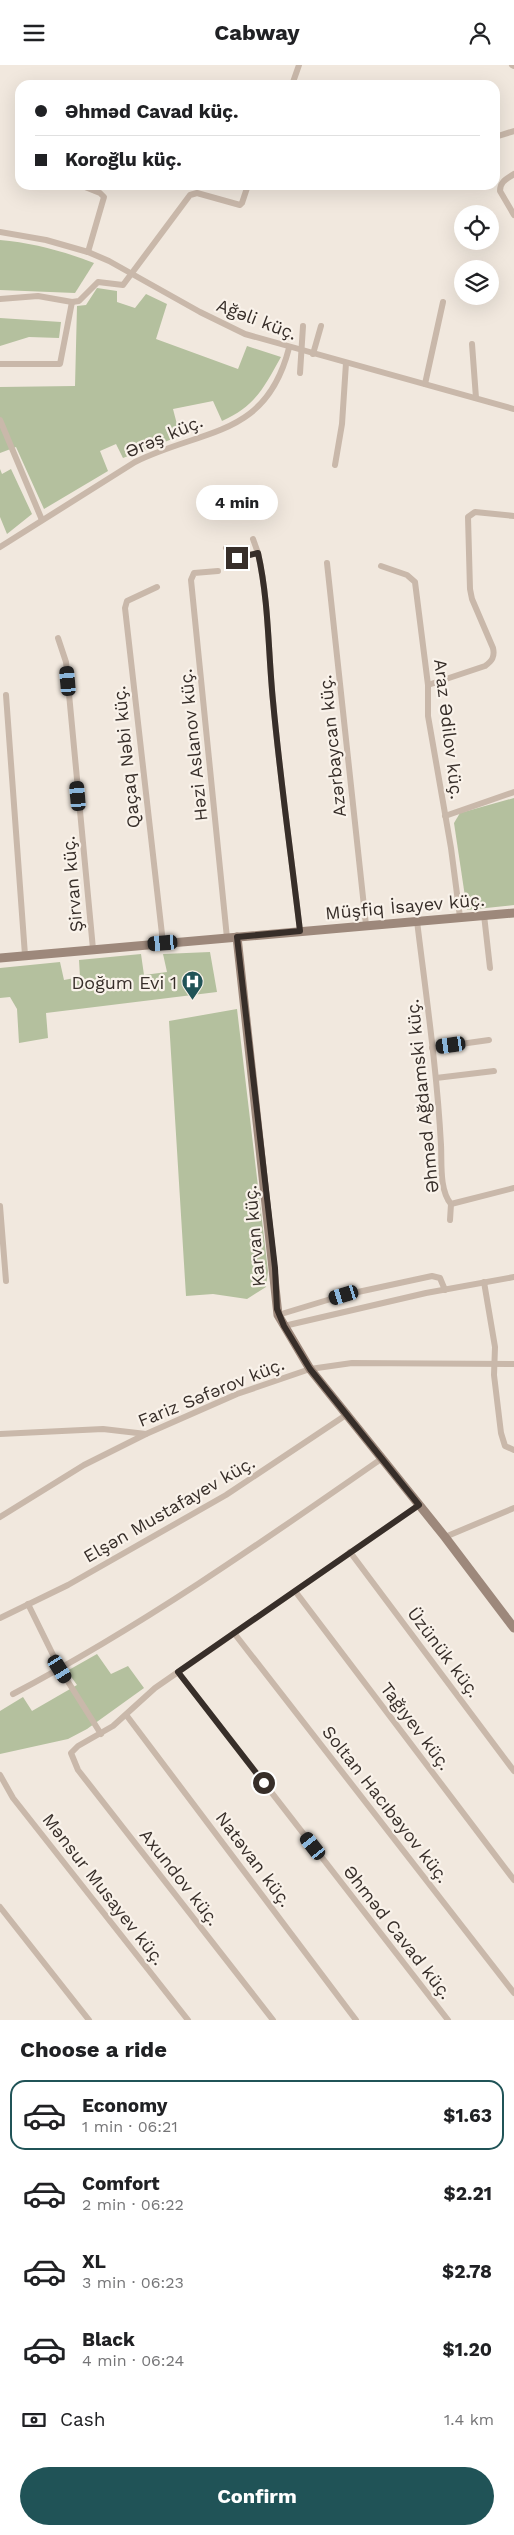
<!DOCTYPE html>
<html lang="en">
<head>
<meta charset="utf-8">
<style>
  body { margin:0; font-family:"Work Sans",sans-serif; background:#f2f2f2; color:#202124; height:100vh; display:flex; flex-direction:column; font-size:19px; white-space:nowrap }
  * { box-sizing:border-box; margin:0 }
  p { font-size:16px; color:#757577 }
  .icon { flex:none; width:28px; height:28px; fill:none; stroke:currentColor; stroke-width:2; stroke-linecap:round; stroke-linejoin:round }
  .map { position:relative; height:1955px; overflow:hidden }
  .drawer { display:flex; flex-direction:column; background:#fff; flex:1 }
  .drawer>* { flex:none }
  .guide { position:absolute; left:15px; top:15px; width:485px; height:110px; border-radius:15px; box-shadow:0 5px 20px #0002; display:grid; align-content:center; height:110px; padding:0 20px; background:#fff }
  .controls { position:absolute; left:454px; top:140px; display:grid; gap:10px }
  .controls a { display:grid; place-items:center; width:45px; height:45px; border-radius:50%; background:#fff; box-shadow:0 5px 20px #0002; font-size:25px }
  .end { position:absolute; width:22px; height:22px; margin:-11px; border:6px solid #372e29; background:#fff; box-shadow:0 0 0 2px #fff }
  .from { border-radius:50% }
  .bubble { position:absolute; height:35px; border-radius:18px; background:#fff; box-shadow:0 5px 20px #0002; font-size:16px; font-weight:700; line-height:35px; text-align:center }
  .car { position:absolute; width:15px; height:30px; margin:-15px -8px; border-radius:6px; box-shadow:0 0 4px 1px #0007; background:linear-gradient(#222 24%,#8ab4d8 0 40%,#222 0 76%,#8ab4d8 0 86%,#222 0) }
  .guide b { display:flex; align-items:center; gap:18px; height:48px; font-size:19px }
  .guide b+b { border-top:1px solid #e0e0e0 }
  .guide i { width:12px; height:12px; background:#202124 }
  ul { padding:0; list-style:none }
  li { display:flex; align-items:center; gap:15px; height:70px; margin:0 10px 8px; padding:0 10px; border:2px solid transparent; border-radius:15px }
  li div { flex:1 }
  li b { display:block; font-size:19px }
  li em { font-style:normal; font-weight:700 }
  li.current { border-color:#205357 }
  li>.icon { width:45px; height:45px; stroke-width:1.5 }
  h2 { padding:0 20px; font-size:22px; line-height:60px }
  .pay { display:flex; align-items:center; gap:12px; height:55px; padding:0 20px; font-size:19px }
  .pay p { margin-inline-start:auto }
  .button { display:flex; gap:10px; margin-top:auto; padding:10px 20px }
  .button a { flex:1; height:58px; border-radius:30px; background:#205357; color:#fff; font-size:20px; font-weight:700; line-height:58px; text-align:center }
  header { display:flex; justify-content:space-between; align-items:center; height:65px; padding:0 20px; background:#fff; font-size:22px; font-weight:700 }
  .map>svg:first-child { display:block }
  .green { fill:#b4c09e }
  .lines { fill:none; stroke-linecap:round; stroke-linejoin:round }
  .street { stroke:#c9b8aa; stroke-width:6 }
  .secondary { stroke:#9d887b; stroke-width:9 }
  .route { stroke:#372e29; stroke-width:6 }
  .labels { text-anchor:middle; dominant-baseline:central; stroke-width:4.5; stroke-linejoin:round; paint-order:stroke }
  .street-label { font-size:18px; fill:#372e29; stroke:#f9f2ea }
  .poi-label { font-size:18px; fill:#372e29; stroke:#f9f2ea; text-anchor:end }
</style>
</head>
<body>
<header><svg class="icon" aria-label="menu" viewBox="0 0 24 24"><path d="M4 6h16M4 12h16M4 18h16"/></svg>Cabway<svg class="icon" aria-label="person" viewBox="0 0 24 24"><circle cx="12" cy="8" r="4"/><path d="M4 21q1-7 8-7t8 7"/></svg></header>
<div class="map">
<svg width="514" height="1955" viewBox="0 0 514 1955">
  <rect width="100%" height="100%" fill="#f1e8de"/>
  <g class="green">
    <path d="M0,175C33,178 63,186 94,198L75,228L0,225Z"/>
    <path d="M97,223L117,226V237L135,243L146,229L167,239L156,274L238,304L247,281L281,292C264,322 256,341 222,356L213,336L173,344L180,371L123,393L116,379L100,386L108,406L44,444L16,382L0,388V322L75,321L77,241L86,240Z"/>
    <path d="M0,253L61,257L59,273L29,272L0,281Z"/>
    <path d="M0,404L2,409L11,404L32,449L7,469L0,452Z"/>
    <path d="M514,733V840L467,845L454,758L460,748Z"/>
    <path d="M210,887L217,927L46,948L48,973L19,978L17,944L10,932L0,933V903L60,897L64,915L80,912L79,895L141,889L144,910L167,907L163,889Z"/>
    <path d="M237,944L268,1206L266,1222L247,1234L213,1229L186,1231L169,956Z"/>
    <path d="M97,1589L111,1609L128,1601L144,1623L87,1664L68,1674L0,1689V1646L23,1632L32,1646L77,1620L67,1606Z"/>
  </g>
  <g class="lines">
    <g class="street">
      <path d="M512,0L514,1"/>
      <path d="M292,20L299,0"/>
      <path d="M495,72L514,66"/>
      <path d="M514,109C507,114 500,116 500,126L514,150"/>
      <path d="M80,120L100,128L104,132L88,187"/>
      <path d="M0,167L46,175L88,187L109,196L200,247L245,269L514,344"/>
      <path d="M0,234L38,231L72,237L79,236L98,217L123,220L190,130L197,128L240,140L242,138L248,120"/>
      <path d="M472,279L476,333"/>
      <path d="M313,289L321,261"/>
      <path d="M0,299H60L72,237"/>
      <path d="M300,308L303,261"/>
      <path d="M425,319L443,237"/>
      <path d="M0,355L42,455"/>
      <path d="M335,400L342,359L346,298"/>
      <path d="M253,474L258,488"/>
      <path d="M0,482L135,397C204,363 266,373 289,283"/>
      <path d="M226,483L234,493L258,488C269,537 268,586 273,636C280,713 291,789 300,866"/>
      <path d="M327,498L366,860"/>
      <path d="M381,501L407,510L415,517L428,620V651L451,783L460,852"/>
      <path d="M218,506L194,508L191,515L227,873"/>
      <path d="M157,522L127,536L125,543L163,878"/>
      <path d="M58,573L66,597L93,884"/>
      <path d="M428,620L485,601C492,596 495,592 493,583L472,534L470,524L468,452L475,447L514,451"/>
      <path d="M6,630L25,890"/>
      <path d="M445,751L514,727"/>
      <path d="M484,850L490,903"/>
      <path d="M417,856C426,930 437,1005 441,1080C442,1097 439,1125 451,1139L514,1123"/>
      <path d="M432,983L489,975"/>
      <path d="M436,1013L494,1006"/>
      <path d="M0,1141L6,1216"/>
      <path d="M450,1155L451,1139"/>
      <path d="M484,1217L495,1282L494,1310L501,1368L505,1381L514,1385"/>
      <path d="M278,1250L344,1230L432,1211L440,1213L445,1225"/>
      <path d="M284,1261L426,1228L514,1212"/>
      <path d="M0,1369L103,1364L146,1369"/>
      <path d="M0,1452L84,1400L146,1369L237,1329L310,1304L352,1298L514,1299"/>
      <path d="M445,1472L514,1443"/>
      <path d="M350,1487L514,1706"/>
      <path d="M295,1526L514,1815"/>
      <path d="M28,1539L60,1604L101,1669"/>
      <path d="M0,1553L68,1520L226,1430L346,1350"/>
      <path d="M234,1568L514,1928"/>
      <path d="M178,1607L448,1955"/>
      <path d="M13,1629C142,1561 262,1477 381,1394"/>
      <path d="M127,1651L356,1955"/>
      <path d="M0,1710L13,1733L188,1955"/>
      <path d="M0,1842L89,1955"/>
      <path d="M273,1955L78,1705L71,1688L78,1681L113,1661L155,1623L419,1440"/>
    </g>
    <g class="secondary">
      <path d="M237,872L278,1250L310,1304L445,1472L514,1563"/>
      <path d="M0,893L514,848"/>
    </g>
  </g>
  <g class="lines">
    <path class="route" d="M237,493L258,488C269,537 268,586 273,636C280,713 291,789 300,866L237,872L275,1203L277,1244L284,1261L310,1304L419,1440L178,1607L264,1718"/>
  </g>
  <defs>
    <symbol id="hospital-pin" viewBox="-11 -11 22 30"><path d="M0 17L-7.5 6A9.5 9.5 0 1 1 7.5 6Z" fill="#205357" stroke="#f9f2ea"/><path d="M-5-5h3v3.5h4V-5h3V5h-3V1.5h-4V5h-3Z" fill="#fff"/></symbol>
  </defs>
  <g fill-rule="evenodd">
    <use href="#hospital-pin" x="180" y="904" width="25" height="34"/>
  </g>
  <g class="labels">
    <g class="street-label">
      <text transform="translate(257 254) rotate(21)">Ağəli küç.</text>
      <text transform="translate(164 371) rotate(-23)">Ərəş küç.</text>
      <text transform="translate(449 664) rotate(83)">Araz Ədilov küç.</text>
      <text transform="translate(193 680) rotate(-96)">Həzi Aslanov küç.</text>
      <text transform="translate(332 681) rotate(-96)">Azərbaycan küç.</text>
      <text transform="translate(126 692) rotate(-96)">Qaçaq Nəbi küç.</text>
      <text transform="translate(72 819) rotate(-95)">Şirvan küç.</text>
      <text transform="translate(405 841) rotate(-5)">Müşfiq İsayev küç.</text>
      <text transform="translate(422 1031) rotate(-96)">Əhməd Ağdamski küç.</text>
      <text transform="translate(254 1171) rotate(-95)">Karvan küç.</text>
      <text transform="translate(211 1327) rotate(-22)">Fariz Səfərov küç.</text>
      <text transform="translate(169 1444) rotate(-30)">Elşən Mustafayev küç.</text>
      <text transform="translate(444 1587) rotate(53)">Üzünük küç.</text>
      <text transform="translate(416 1661) rotate(53)">Tağıyev küç.</text>
      <text transform="translate(386 1739) rotate(52)">Soltan Hacıbəyov küç.</text>
      <text transform="translate(254 1794) rotate(53)">Natəvan küç.</text>
      <text transform="translate(180 1812) rotate(52)">Axundov küç.</text>
      <text transform="translate(104 1824) rotate(52)">Mənsur Musayev küç.</text>
      <text transform="translate(398 1867) rotate(52)">Əhməd Cavad küç.</text>
    </g>
    <g class="poi-label">
      <text x="177" y="917">Doğum Evi 1</text>
    </g>
  </g>
</svg>
<div class="controls">
<a><svg class="icon" aria-label="locate" viewBox="0 0 24 24"><circle cx="12" cy="12" r="6"/><path d="M12 2v4M12 18v4M2 12h4M18 12h4"/></svg></a>
<a><svg class="icon" aria-label="layers" viewBox="0 0 24 24"><path d="M12 4l9 5-9 5-9-5zM3 14l9 5 9-5"/></svg></a>
</div>
<i class="end from" style="left:264px;top:1718px"></i>
<i class="end" style="left:237px;top:493px"></i>
<div class="bubble" style="left:196px;top:420px;width:82px">4 min</div>
<i class="car" style="left:68px;top:616px;rotate:355deg"></i>
<i class="car" style="left:78px;top:731px;rotate:355deg"></i>
<i class="car" style="left:163px;top:878px;rotate:265deg"></i>
<i class="car" style="left:451px;top:980px;rotate:262deg"></i>
<i class="car" style="left:344px;top:1230px;rotate:253deg"></i>
<i class="car" style="left:60px;top:1604px;rotate:148deg"></i>
<i class="car" style="left:313px;top:1781px;rotate:322deg"></i>
<div class="guide">
<b><i class="from"></i>Əhməd Cavad küç.</b>
<b><i></i>Koroğlu küç.</b>
</div>
</div>
<section class="drawer">
<h2>Choose a ride</h2>
<ul>
<li class="current"><svg class="icon" aria-label="car" viewBox="0 0 24 24"><path d="M5 17H2v-5l4-1 3-4h7l3 4 3 1v5h-3M9 17h6M6 11h13"/><circle cx="7" cy="17" r="2"/><circle cx="17" cy="17" r="2"/></svg><div><b>Economy</b><p>1 min · 06:21</p></div><em>$1.63</em></li>
<li><svg class="icon" aria-label="car" viewBox="0 0 24 24"><path d="M5 17H2v-5l4-1 3-4h7l3 4 3 1v5h-3M9 17h6M6 11h13"/><circle cx="7" cy="17" r="2"/><circle cx="17" cy="17" r="2"/></svg><div><b>Comfort</b><p>2 min · 06:22</p></div><em>$2.21</em></li>
<li><svg class="icon" aria-label="car" viewBox="0 0 24 24"><path d="M5 17H2v-5l4-1 3-4h7l3 4 3 1v5h-3M9 17h6M6 11h13"/><circle cx="7" cy="17" r="2"/><circle cx="17" cy="17" r="2"/></svg><div><b>XL</b><p>3 min · 06:23</p></div><em>$2.78</em></li>
<li><svg class="icon" aria-label="car" viewBox="0 0 24 24"><path d="M5 17H2v-5l4-1 3-4h7l3 4 3 1v5h-3M9 17h6M6 11h13"/><circle cx="7" cy="17" r="2"/><circle cx="17" cy="17" r="2"/></svg><div><b>Black</b><p>4 min · 06:24</p></div><em>$1.20</em></li>
</ul>
<div class="pay"><svg class="icon" aria-label="cash" viewBox="0 0 24 24"><path d="M3 7h18v10H3z"/><circle cx="12" cy="12" r="2"/></svg>Cash<p>1.4 km</p></div>
<div class="button"><a>Confirm</a></div>
</section>
</body>
</html>
